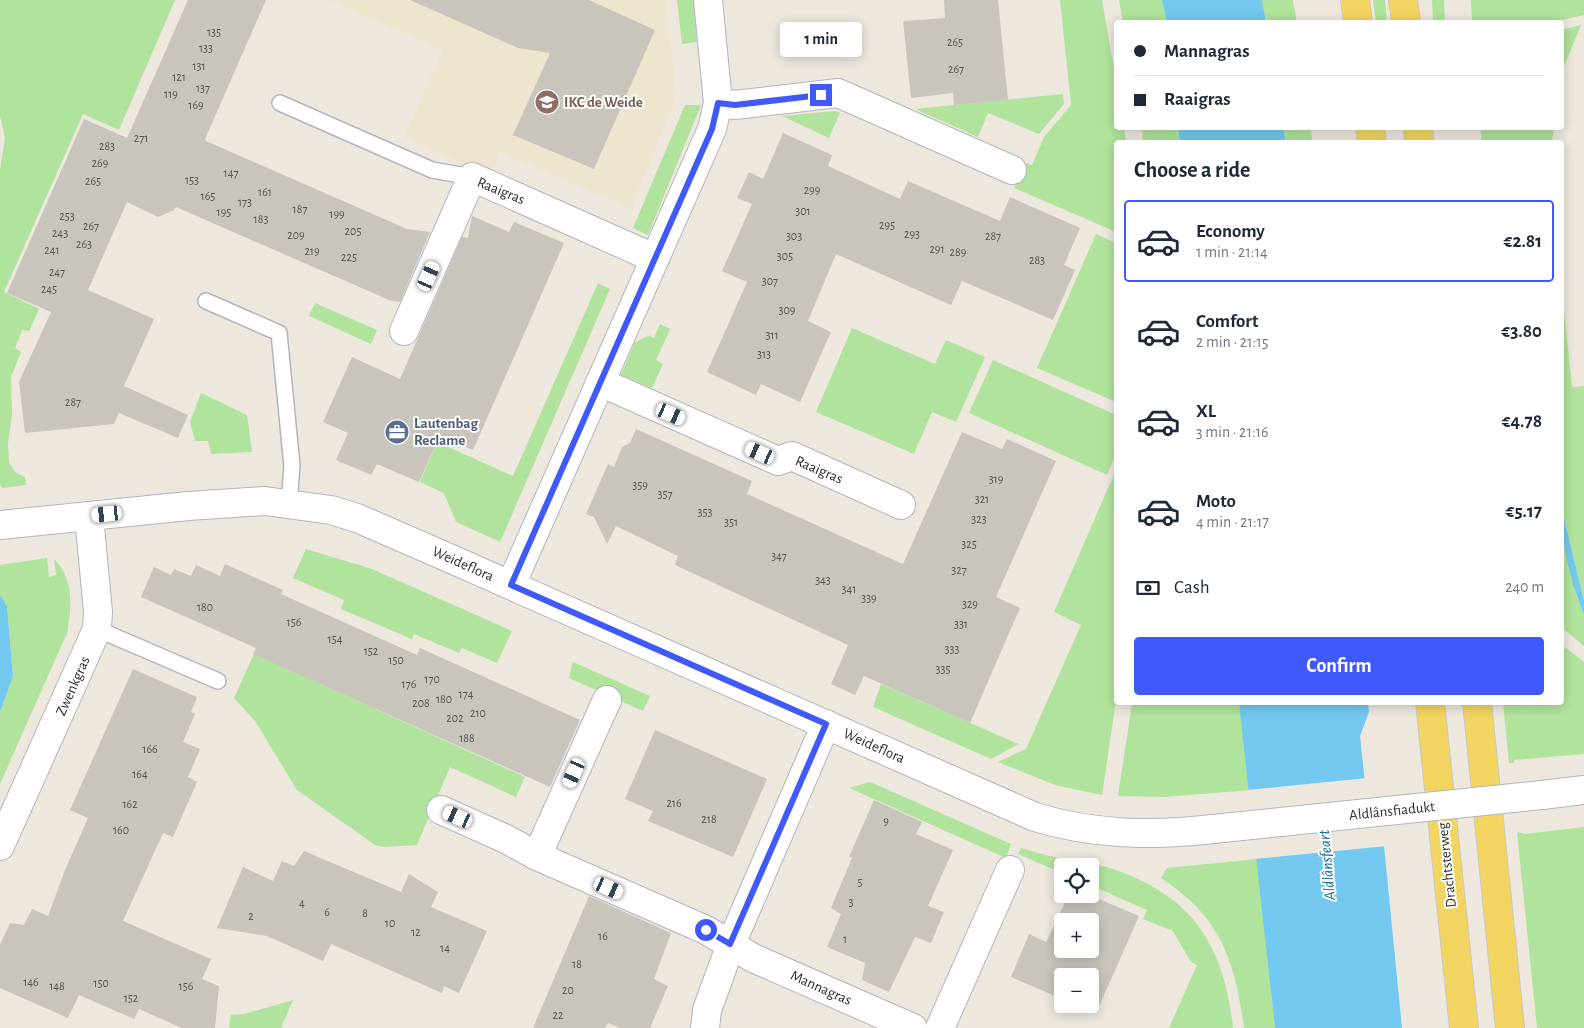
<!DOCTYPE html>
<html lang="en">
<head>
<meta charset="utf-8">
<style>
  body { margin:0; font-family:"Alegreya Sans",sans-serif; background:#f2f2f3; color:#1f2937; height:100vh; display:flex; flex-direction:column; font-size:19px; white-space:nowrap }
  * { box-sizing:border-box; margin:0 }
  p { font-size:16px; color:#747a83 }
  .icon { flex:none; width:28px; height:28px; fill:none; stroke:currentColor; stroke-width:2; stroke-linecap:round; stroke-linejoin:round }
  .map { position:relative; flex:1; overflow:hidden }
  .side { position:absolute; left:1114px; top:140px; width:450px; height:565px; display:flex; flex-direction:column; background:#fff; border-radius:5px; box-shadow:0 2px 12px #0003 }
  .side>* { flex:none }
  .banner { position:absolute; left:1114px; top:20px; width:450px; height:110px; border-radius:5px; box-shadow:0 2px 12px #0003; display:grid; align-content:center; height:110px; padding:0 20px; background:#fff }
  .controls { position:absolute; left:1054px; top:858px; display:grid; gap:10px }
  .controls a { display:grid; place-items:center; width:45px; height:45px; border-radius:5px; background:#fff; box-shadow:0 2px 12px #0003; font-size:25px }
  .end { position:absolute; width:22px; height:22px; margin:-11px; border:6px solid #3f59fa; background:#fff; box-shadow:0 0 0 2px #fff }
  .from { border-radius:50% }
  .bubble { position:absolute; height:35px; border-radius:5px; background:#fff; box-shadow:0 2px 12px #0003; font-size:16px; font-weight:600; line-height:35px; text-align:center }
  .car { position:absolute; width:15px; height:30px; margin:-15px -8px; border-radius:6px; box-shadow:0 0 4px 1px #0007; background:linear-gradient(#fff 24%,#345 0 40%,#fff 0 76%,#345 0 86%,#fff 0) }
  .banner b { display:flex; align-items:center; gap:18px; height:48px; font-size:19px }
  .banner b+b { border-top:1px solid #e0e1e3 }
  .banner i { width:12px; height:12px; background:#1f2937 }
  ul { padding:0; list-style:none }
  li { display:flex; align-items:center; gap:15px; height:82px; margin:0 10px 8px; padding:0 10px; border:2px solid transparent; border-radius:5px }
  li div { flex:1 }
  li b { display:block; font-size:19px }
  li em { font-style:normal; font-weight:600 }
  li.selected { border-color:#3f59fa }
  li>.icon { width:45px; height:45px; stroke-width:1.5 }
  h2 { padding:0 20px; font-size:22px; line-height:60px }
  .pay { display:flex; align-items:center; gap:12px; height:55px; padding:0 20px; font-size:19px }
  .pay p { margin-inline-start:auto }
  .action { display:flex; gap:10px; margin-top:auto; padding:10px 20px }
  .action a { flex:1; height:58px; border-radius:5px; background:#3f59fa; color:#fff; font-size:20px; font-weight:600; line-height:58px; text-align:center }
  .map>svg:first-child { display:block }
  .education { fill:#efe5ce }
  .green { fill:#b0e39b }
  .water { fill:#72c8ef }
  .pier { fill:#ede7de }
  .building { fill:#c9c5bc; fill-rule:evenodd }
  .lines { fill:none; stroke-linecap:round; stroke-linejoin:round }
  .service-casing { stroke:#b2b4bf; stroke-width:18 }
  .minor-casing { stroke:#b2b4bf; stroke-width:30 }
  .tertiary-casing { stroke:#b2b4bf; stroke-width:30 }
  .primary-casing { stroke:#c8c8c8; stroke-width:30 }
  .service { stroke:#fff; stroke-width:15 }
  .minor { stroke:#fff; stroke-width:28 }
  .tertiary { stroke:#fff; stroke-width:28 }
  .primary { stroke:#f1d560; stroke-width:28 }
  .tertiary-bridge-casing { stroke:#b2b4bf; stroke-width:30; stroke-linecap:butt }
  .tertiary-bridge { stroke:#fff; stroke-width:28 }
  .route { stroke:#3f59fa; stroke-width:6 }
  .labels { text-anchor:middle; dominant-baseline:central; stroke-width:4; stroke-linejoin:round; paint-order:stroke }
  .number-label { font-size:12px; fill:#535250 }
  .education-label { font-size:15px; font-weight:bold; fill:#785e54; stroke:#fff; text-anchor:start }
  .street-label { font-size:15px; fill:#2c2c2c; stroke:#fff }
  .service-label { font-size:15px; font-weight:bold; fill:#4e5e75; stroke:#fff; text-anchor:start }
  .water-label { font-size:16px; font-style:italic; fill:#0e669e; stroke:#fff }
</style>
</head>
<body>
<div class="map">
<svg width="1584" height="1028" viewBox="0 0 1584 1028">
  <rect width="100%" height="100%" fill="#ede7de"/>
  <path class="education" d="M330,0H666L676,97L631,209L499,151L489,175L404,137L443,50Z"/>
  <g class="green">
    <path d="M0,0H175L119,130L83,114L4,292L39,309L29,331L22,330L15,348L21,352L11,377L12,415L8,444L9,463L16,473L25,477L26,485L3,488L0,485V170L5,138L0,116Z"/>
    <path d="M677,0H693L697,42L682,44Z"/>
    <path d="M1060,0H1102L1116,81V128H1124L1126,142H1116V232L1014,188L1026,163L1032,165L1044,137L1071,105Z"/>
    <path d="M1119,0H1162L1167,22H1123Z"/>
    <path d="M1262,0H1293L1297,22H1266Z"/>
    <path d="M1373,0H1385L1387,22H1376Z"/>
    <path d="M1432,0H1444L1445,22H1433Z"/>
    <path d="M1471,0H1584V15L1553,22H1472Z"/>
    <path d="M1581,25L1561,74V30Z"/>
    <path d="M1063,94L1064,104L1039,134L988,113L978,137L915,109Z"/>
    <path d="M685,105H701L648,235L633,228Z"/>
    <path d="M835,111L840,113L829,138L782,116Z"/>
    <path d="M1142,128H1178L1180,142H1143Z"/>
    <path d="M1283,128H1311L1312,142H1286Z"/>
    <path d="M1480,128H1554L1552,142H1482Z"/>
    <path d="M1096,234L1116,243V402L1037,368Z"/>
    <path d="M1561,281L1572,387L1584,386V601L1561,506Z"/>
    <path d="M598,283L610,289L500,542L456,522L444,493L420,482L437,442L513,476Z"/>
    <path d="M315,303L377,330L371,344L309,316Z"/>
    <path d="M660,324L670,329L656,360L663,364L652,388L621,375L635,342L649,336L654,338Z"/>
    <path d="M852,328L935,364L946,340L985,357L956,422L932,412L914,454L816,412Z"/>
    <path d="M993,360L1116,415V454L1107,475L969,413Z"/>
    <path d="M201,393L247,415L252,452L211,454L208,441H195L190,422Z"/>
    <path d="M1116,470V701L1102,795L1055,785L998,762L1026,749L1081,625L1054,612Z"/>
    <path d="M1561,529L1577,598L1584,615V646L1561,627Z"/>
    <path d="M306,549L372,569L512,631L497,663L462,648L459,653L414,634L412,639L341,609L344,600L293,578Z"/>
    <path d="M47,558L49,577L56,575L54,559C74,578 72,608 67,633L0,784V712L13,676L7,606L0,595V565Z"/>
    <path d="M1561,644L1584,662V754L1514,760V763H1509L1503,703L1561,702Z"/>
    <path d="M254,654L525,777L516,797L450,767L417,845L384,847L375,845L297,790L255,721L234,698Z"/>
    <path d="M573,662L650,696L643,711L569,678Z"/>
    <path d="M881,684L1016,743L1019,744L991,759L873,707Z"/>
    <path d="M1132,703H1239L1251,790L1165,797L1118,796Z"/>
    <path d="M870,782L1011,844L1006,858L849,788Z"/>
    <path d="M1584,827V1028H1537L1517,832L1525,834Z"/>
    <path d="M1021,848C1038,853 1055,858 1073,861C1085,863 1098,864 1110,868C1192,895 1224,944 1233,1028H1169L1197,965L1191,962L1173,931L1143,919L1147,910L1090,885V866H1062V873L1018,854Z"/>
    <path d="M1257,859L1275,1028H1244C1235,961 1221,917 1161,878L1167,868Z"/>
    <path d="M293,1000L281,1028H229L231,1015L244,1014Z"/>
  </g>
  <g class="water">
    <path d="M1162,0H1262L1266,22H1167Z"/>
    <path d="M1178,128H1283L1286,142H1180Z"/>
    <path d="M1561,506L1584,601V615C1570,581 1561,542 1561,506Z"/>
    <path d="M0,595L7,606L13,676L0,712Z"/>
    <path d="M1239,703H1368L1369,712L1360,736L1371,841L1384,846L1402,1028H1275Z"/>
  </g>
  <path class="pier" d="M1367,778L1373,839L1387,846L1255,859L1248,790Z"/>
  <g class="building">
    <path d="M188,0H266L205,139L206,141L407,229L430,232L400,302L389,300L176,207L174,210L158,217L127,202L88,290L154,319L124,386L188,415L178,438L119,413L114,424L25,433L19,382L51,312L7,293L84,119L127,138Z"/>
    <path d="M410,0H589L655,30L594,169L513,135L550,53L518,48Z"/>
    <path d="M944,0H998L1008,100L954,105L953,93L911,98L903,21L945,18Z"/>
    <path d="M783,133L832,155L828,166L900,199L908,181L1000,221L1010,197L1080,228L1064,265L1075,270L1053,320L962,281L951,305L836,254L808,321L831,332L800,402L761,384L756,395L707,372L747,282L722,271L752,204L737,198L749,172L763,179Z"/>
    <path d="M472,216L509,232L514,222L564,243L473,450L440,435L419,482L377,464L371,475L336,460L348,433L323,422L352,357L400,379L462,237L468,238Z"/>
    <path d="M636,429L752,481L747,494L903,564L962,432L1002,449L1007,439L1056,461L996,597L1020,608L970,723L864,676L855,695L831,684L848,645L675,565L678,556L616,526L607,544L594,517L586,514L608,464L614,467L622,447L630,443Z"/>
    <path d="M225,564L283,590L281,594L417,655L420,648L580,720L550,787L253,654L256,648L141,597L154,567L171,575L174,569L191,576L196,565L220,576Z"/>
    <path d="M133,669L197,697L191,712L195,714L183,742L200,749L188,777L197,782L173,837L163,833L123,921L211,959L202,979L219,986L215,1028H182L139,1009L134,1019L79,995L68,1018L0,988V945L10,923L24,925L32,909L48,916L65,870L88,818L70,810Z"/>
    <path d="M655,730L767,779L733,857L648,821L653,811L625,799Z"/>
    <path d="M874,800L922,822L916,834L953,850L928,906L944,912L931,943L915,937L889,992L862,980L865,963L827,947L841,914L831,908L852,858L849,857Z"/>
    <path d="M304,851L401,892L409,874L438,892L431,907L487,931L459,993L444,986L442,993L331,944L323,961L267,936L217,928L243,867L273,881L282,861L294,866Z"/>
    <path d="M1069,894H1087L1139,916L1096,1013L1073,1004H1090V976H1062V999L1011,977L1029,934L1046,942ZM1062,921H1090V949H1062Z"/>
    <path d="M589,896L671,933L654,979L668,986L650,1028H621L608,1023L605,1028H533Z"/>
  </g>
  <g class="lines">
    <defs>
      <g id="service">
        <path d="M280,103L432,170L472,177"/>
        <path d="M206,301L279,333L292,466L289,503"/>
        <path d="M97,629L218,681"/>
      </g>
      <g id="minor">
        <path d="M718,103L735,105L838,93L1012,170"/>
        <path d="M404,331L472,177L654,258"/>
        <path d="M600,382L778,461L792,456L901,505"/>
        <path d="M511,585L712,129L718,103L708,0"/>
        <path d="M441,810L506,839L537,856L706,930L753,958L913,1028"/>
        <path d="M0,846L97,629L98,612L89,516"/>
        <path d="M537,856L607,700"/>
        <path d="M705,1028L707,1010L731,944L826,724"/>
        <path d="M940,1028L1010,870"/>
      </g>
      <g id="tertiary">
        <path d="M0,525L188,506L265,501L331,510L357,518L449,558L1035,817C1094,835 1152,836 1213,829"/>
        <path d="M1542,795L1584,790"/>
      </g>
      <g id="primary">
        <path d="M1355,0L1358,22"/>
        <path d="M1403,0L1406,22"/>
        <path d="M1370,128L1372,142"/>
        <path d="M1418,128L1419,142"/>
        <path d="M1430,702L1464,1028"/>
        <path d="M1477,702L1510,1028"/>
      </g>
    </defs>
    <use href="#service" class="service-casing"/>
    <use href="#minor" class="minor-casing"/>
    <use href="#tertiary" class="tertiary-casing"/>
    <use href="#primary" class="primary-casing"/>
    <use href="#service" class="service"/>
    <use href="#minor" class="minor"/>
    <use href="#tertiary" class="tertiary"/>
    <use href="#primary" class="primary"/>
    <defs>
      <path id="tertiary-bridge" d="M1213,829L1542,795"/>
    </defs>
    <use href="#tertiary-bridge" class="tertiary-bridge-casing"/>
    <use href="#tertiary-bridge" class="tertiary-bridge"/>
  </g>
  <g class="lines">
    <path class="route" d="M706,930L730,944L826,724L511,585L712,129L718,103L735,105L821,95"/>
  </g>
  <defs>
    <symbol id="school-disc" viewBox="-11 -11 22 22"><circle r="9.5" fill="#8d6e63" stroke="#fff"/><path d="M0-5L7-2L0 1L-7-2ZM-4 1L0 2.5L4 1V4Q0 6-4 4Z" fill="#fff"/></symbol>
    <symbol id="office-disc" viewBox="-11 -11 22 22"><circle r="9.5" fill="#5c6f8a" stroke="#fff"/><path d="M-6-3h4V-5.5h4V-3h4V5H-6ZM-1-4.5V-3h2v-1.5ZM-6 0V1H6V0Z" fill="#fff"/></symbol>
  </defs>
  <g fill-rule="evenodd">
    <use href="#school-disc" x="533" y="88" width="28" height="28"/>
    <use href="#office-disc" x="383" y="418" width="28" height="28"/>
  </g>
  <g class="labels">
    <g class="number-label">
      <text x="214" y="32">135</text>
      <text x="955" y="42">265</text>
      <text x="206" y="48">133</text>
      <text x="199" y="66">131</text>
      <text x="956" y="69">267</text>
      <text x="179" y="77">121</text>
      <text x="203" y="88">137</text>
      <text x="171" y="94">119</text>
      <text x="196" y="105">169</text>
      <text x="141" y="138">271</text>
      <text x="107" y="146">283</text>
      <text x="100" y="163">269</text>
      <text x="231" y="173">147</text>
      <text x="192" y="180">153</text>
      <text x="93" y="181">265</text>
      <text x="812" y="190">299</text>
      <text x="265" y="192">161</text>
      <text x="208" y="196">165</text>
      <text x="245" y="202">173</text>
      <text x="300" y="209">187</text>
      <text x="803" y="211">301</text>
      <text x="224" y="212">195</text>
      <text x="337" y="214">199</text>
      <text x="67" y="216">253</text>
      <text x="261" y="219">183</text>
      <text x="887" y="225">295</text>
      <text x="91" y="226">267</text>
      <text x="353" y="231">205</text>
      <text x="60" y="233">243</text>
      <text x="912" y="234">293</text>
      <text x="296" y="235">209</text>
      <text x="794" y="236">303</text>
      <text x="993" y="236">287</text>
      <text x="84" y="244">263</text>
      <text x="937" y="249">291</text>
      <text x="52" y="250">241</text>
      <text x="312" y="251">219</text>
      <text x="958" y="252">289</text>
      <text x="785" y="256">305</text>
      <text x="349" y="257">225</text>
      <text x="1037" y="260">283</text>
      <text x="57" y="272">247</text>
      <text x="770" y="281">307</text>
      <text x="49" y="289">245</text>
      <text x="787" y="310">309</text>
      <text x="772" y="335">311</text>
      <text x="764" y="354">313</text>
      <text x="73" y="402">287</text>
      <text x="996" y="479">319</text>
      <text x="640" y="485">359</text>
      <text x="665" y="494">357</text>
      <text x="982" y="499">321</text>
      <text x="705" y="512">353</text>
      <text x="979" y="519">323</text>
      <text x="731" y="522">351</text>
      <text x="969" y="544">325</text>
      <text x="779" y="556">347</text>
      <text x="959" y="570">327</text>
      <text x="823" y="580">343</text>
      <text x="849" y="589">341</text>
      <text x="869" y="598">339</text>
      <text x="970" y="604">329</text>
      <text x="205" y="607">180</text>
      <text x="294" y="622">156</text>
      <text x="961" y="624">331</text>
      <text x="335" y="639">154</text>
      <text x="952" y="649">333</text>
      <text x="371" y="651">152</text>
      <text x="396" y="660">150</text>
      <text x="943" y="669">335</text>
      <text x="432" y="679">170</text>
      <text x="409" y="684">176</text>
      <text x="466" y="694">174</text>
      <text x="444" y="699">180</text>
      <text x="421" y="703">208</text>
      <text x="478" y="713">210</text>
      <text x="455" y="718">202</text>
      <text x="467" y="738">188</text>
      <text x="150" y="749">166</text>
      <text x="140" y="774">164</text>
      <text x="674" y="803">216</text>
      <text x="130" y="804">162</text>
      <text x="709" y="819">218</text>
      <text x="886" y="821">9</text>
      <text x="121" y="830">160</text>
      <text x="860" y="882">5</text>
      <text x="851" y="902">3</text>
      <text x="302" y="903">4</text>
      <text x="327" y="912">6</text>
      <text x="365" y="913">8</text>
      <text x="251" y="916">2</text>
      <text x="390" y="923">10</text>
      <text x="416" y="932">12</text>
      <text x="603" y="936">16</text>
      <text x="845" y="939">1</text>
      <text x="445" y="948">14</text>
      <text x="577" y="964">18</text>
      <text x="31" y="982">146</text>
      <text x="101" y="983">150</text>
      <text x="57" y="986">148</text>
      <text x="186" y="986">156</text>
      <text x="568" y="990">20</text>
      <text x="131" y="998">152</text>
      <text x="558" y="1015">22</text>
    </g>
    <g class="education-label">
      <text x="564" y="102">IKC de Weide</text>
    </g>
    <g class="street-label">
      <text transform="translate(501 191) rotate(22)">Raaigras</text>
      <text transform="translate(819 470) rotate(23)">Raaigras</text>
      <text transform="translate(463 564) rotate(24)">Weideflora</text>
      <text transform="translate(73 686) rotate(-66)">Zwenkgras</text>
      <text transform="translate(874 746) rotate(24)">Weideflora</text>
      <text transform="translate(1392 811) rotate(-6)">Aldlânsfiadukt</text>
      <text transform="translate(1447 865) rotate(-96)">Drachtsterweg</text>
      <text transform="translate(821 988) rotate(24)">Mannagras</text>
    </g>
    <g class="service-label">
      <text x="414" y="423">Lautenbag<tspan x="414" dy="17">Reclame</tspan></text>
    </g>
    <g class="water-label">
      <text transform="translate(1327 865) rotate(-95)">Aldlânsfeart</text>
    </g>
  </g>
</svg>
<div class="controls">
<a><svg class="icon" aria-label="locate" viewBox="0 0 24 24"><circle cx="12" cy="12" r="6"/><path d="M12 2v4M12 18v4M2 12h4M18 12h4"/></svg></a>
<a>+</a>
<a>−</a>
</div>
<i class="end from" style="left:706px;top:930px"></i>
<i class="end" style="left:821px;top:95px"></i>
<div class="bubble" style="left:780px;top:22px;width:82px">1 min</div>
<i class="car" style="left:429px;top:276px;rotate:24deg"></i>
<i class="car" style="left:671px;top:414px;rotate:114deg"></i>
<i class="car" style="left:760px;top:453px;rotate:294deg"></i>
<i class="car" style="left:107px;top:514px;rotate:264deg"></i>
<i class="car" style="left:574px;top:773px;rotate:204deg"></i>
<i class="car" style="left:458px;top:817px;rotate:294deg"></i>
<i class="car" style="left:609px;top:888px;rotate:114deg"></i>
<div class="banner">
<b><i class="from"></i>Mannagras</b>
<b><i></i>Raaigras</b>
</div>
<section class="side">
<h2>Choose a ride</h2>
<ul>
<li class="selected"><svg class="icon" aria-label="car" viewBox="0 0 24 24"><path d="M5 17H2v-5l4-1 3-4h7l3 4 3 1v5h-3M9 17h6M6 11h13"/><circle cx="7" cy="17" r="2"/><circle cx="17" cy="17" r="2"/></svg><div><b>Economy</b><p>1 min · 21:14</p></div><em>€2.81</em></li>
<li><svg class="icon" aria-label="car" viewBox="0 0 24 24"><path d="M5 17H2v-5l4-1 3-4h7l3 4 3 1v5h-3M9 17h6M6 11h13"/><circle cx="7" cy="17" r="2"/><circle cx="17" cy="17" r="2"/></svg><div><b>Comfort</b><p>2 min · 21:15</p></div><em>€3.80</em></li>
<li><svg class="icon" aria-label="car" viewBox="0 0 24 24"><path d="M5 17H2v-5l4-1 3-4h7l3 4 3 1v5h-3M9 17h6M6 11h13"/><circle cx="7" cy="17" r="2"/><circle cx="17" cy="17" r="2"/></svg><div><b>XL</b><p>3 min · 21:16</p></div><em>€4.78</em></li>
<li><svg class="icon" aria-label="car" viewBox="0 0 24 24"><path d="M5 17H2v-5l4-1 3-4h7l3 4 3 1v5h-3M9 17h6M6 11h13"/><circle cx="7" cy="17" r="2"/><circle cx="17" cy="17" r="2"/></svg><div><b>Moto</b><p>4 min · 21:17</p></div><em>€5.17</em></li>
</ul>
<div class="pay"><svg class="icon" aria-label="cash" viewBox="0 0 24 24"><path d="M3 7h18v10H3z"/><circle cx="12" cy="12" r="2"/></svg>Cash<p>240 m</p></div>
<div class="action"><a>Confirm</a></div>
</section>
</div>
</body>
</html>
